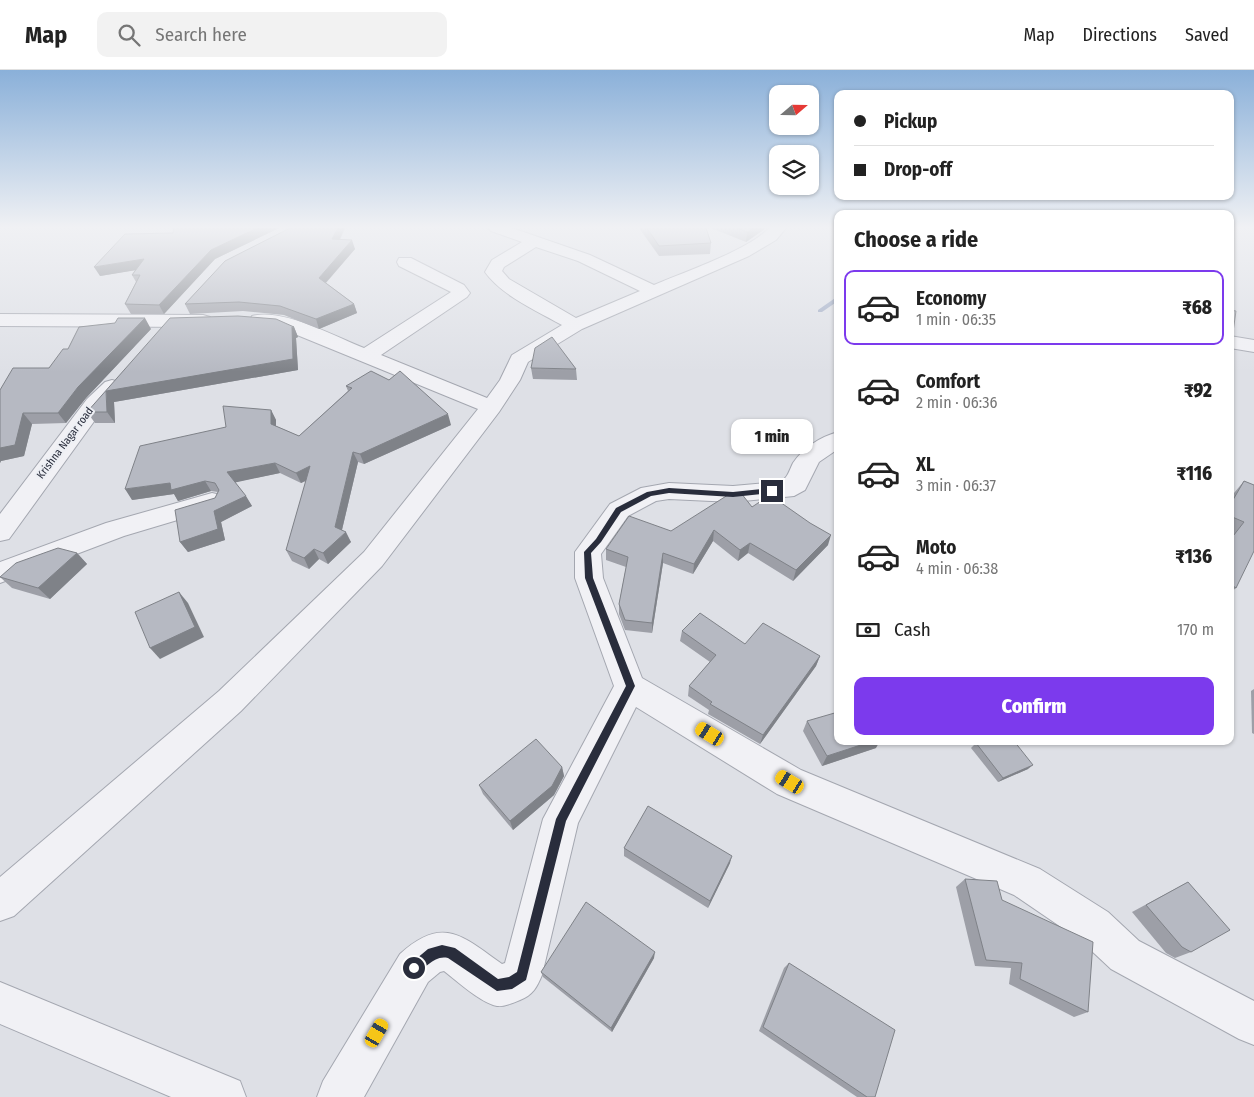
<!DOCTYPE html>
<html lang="en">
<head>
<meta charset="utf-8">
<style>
  body { margin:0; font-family:"Fira Sans Condensed",sans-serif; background:#f2f2f2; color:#222; height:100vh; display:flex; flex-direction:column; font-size:19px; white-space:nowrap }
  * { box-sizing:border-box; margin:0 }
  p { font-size:16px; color:#767676 }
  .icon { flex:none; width:28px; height:28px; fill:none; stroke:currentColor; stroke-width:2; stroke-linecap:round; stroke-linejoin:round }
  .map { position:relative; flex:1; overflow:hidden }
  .side { position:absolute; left:834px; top:140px; width:400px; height:535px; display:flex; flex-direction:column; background:#fff; border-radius:10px; box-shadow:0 1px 4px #0004 }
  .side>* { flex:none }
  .top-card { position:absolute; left:834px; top:20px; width:400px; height:110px; border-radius:10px; box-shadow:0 1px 4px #0004; display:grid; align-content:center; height:110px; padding:0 20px; background:#fff }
  .needle { width:32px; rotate:70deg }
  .buttons { position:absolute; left:769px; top:15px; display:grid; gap:10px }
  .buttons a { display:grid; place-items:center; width:50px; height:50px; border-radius:10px; background:#fff; box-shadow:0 1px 4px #0004; font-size:25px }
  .end { position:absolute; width:22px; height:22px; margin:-11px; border:6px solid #292d3c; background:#fff; box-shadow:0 0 0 2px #fff }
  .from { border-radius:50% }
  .bubble { position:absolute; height:35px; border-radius:10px; background:#fff; box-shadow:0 1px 4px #0004; font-size:16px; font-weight:800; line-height:35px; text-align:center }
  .car { position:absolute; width:15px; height:30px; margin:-15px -8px; border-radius:6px; box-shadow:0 0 4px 1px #0007; background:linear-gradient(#f5c518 24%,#345 0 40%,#f5c518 0 76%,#345 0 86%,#f5c518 0) }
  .top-card b { display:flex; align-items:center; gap:18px; height:48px; font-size:19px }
  .top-card b+b { border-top:1px solid #e0e0e0 }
  .top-card i { width:12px; height:12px; background:#222 }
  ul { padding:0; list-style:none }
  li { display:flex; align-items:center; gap:15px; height:75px; margin:0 10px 8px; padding:0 10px; border:2px solid transparent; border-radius:10px }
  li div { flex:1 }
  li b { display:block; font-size:19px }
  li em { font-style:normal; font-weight:800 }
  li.current { border-color:#7c3aed }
  li>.icon { width:45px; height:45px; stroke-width:1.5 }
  h2 { padding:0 20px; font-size:22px; line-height:60px }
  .pay { display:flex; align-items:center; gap:12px; height:55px; padding:0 20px; font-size:19px }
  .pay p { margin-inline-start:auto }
  .action { display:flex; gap:10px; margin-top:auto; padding:10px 20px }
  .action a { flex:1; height:58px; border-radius:10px; background:#7c3aed; color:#fff; font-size:20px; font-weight:800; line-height:58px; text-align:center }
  header { display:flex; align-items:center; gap:30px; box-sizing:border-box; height:70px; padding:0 25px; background:#fff; border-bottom:1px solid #e0e0e0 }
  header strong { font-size:24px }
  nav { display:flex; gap:28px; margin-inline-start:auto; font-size:18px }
  .search { width:350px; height:45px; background:#f2f2f2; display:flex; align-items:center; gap:12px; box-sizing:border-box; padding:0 18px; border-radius:10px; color:#767676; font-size:19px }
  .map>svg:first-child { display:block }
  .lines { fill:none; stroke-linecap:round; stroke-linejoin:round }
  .stream { fill:#9da9c3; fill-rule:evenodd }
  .minor-casing { stroke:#a4a7b0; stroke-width:2 }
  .minor { fill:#f1f1f5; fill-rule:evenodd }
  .wall { fill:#9d9fa7 }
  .shaded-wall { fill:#7f8288 }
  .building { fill:#b6b9c2; stroke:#7f8288 }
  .route { fill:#292d3c }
  .labels { text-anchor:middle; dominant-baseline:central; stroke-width:4; stroke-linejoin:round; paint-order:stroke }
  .far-street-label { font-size:11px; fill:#292d3c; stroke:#edeff4 }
</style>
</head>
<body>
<header>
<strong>Map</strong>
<div class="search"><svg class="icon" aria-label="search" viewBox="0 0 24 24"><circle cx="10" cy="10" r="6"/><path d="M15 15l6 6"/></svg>Search here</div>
<nav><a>Map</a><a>Directions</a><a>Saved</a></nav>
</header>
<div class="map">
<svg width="1254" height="1027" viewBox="0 0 1254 1027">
  <rect width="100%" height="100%" fill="#dee0e6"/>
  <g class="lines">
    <path class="stream" d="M838,226V231L822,242H818V240Z"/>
    <defs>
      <g id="minor">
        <path d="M488,158H512L590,185L654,215C684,202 749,180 769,158H786L776,170L749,186L582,259L528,292L520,310L499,342L382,496L241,641L14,846L0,851V807L219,621L364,482L478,339L280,258L252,254L250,250L252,246C284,238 335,267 364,278L451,222L399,196L397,192L399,188H411L464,215L470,223L467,227L381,285L487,328L500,310L512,285L562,255C537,241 501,225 485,202L492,190L522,172L491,161ZM536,177L578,191L640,221L576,248L509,209L502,201L504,197Z"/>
        <path d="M0,244L203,245L210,247L212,251L210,255L203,257L0,256Z"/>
        <path d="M1230,266L1254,270V282L1230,278Z"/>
        <path d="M112,310L119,312L122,316L103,339L9,469L0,471V444L87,329L105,312Z"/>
        <path d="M838,362V379L819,392L805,420L794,426L733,432L669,429L656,431L628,446L601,484L603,508L642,608L801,700L1040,799L1108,842L1139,871L1254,931V975L1239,969L1111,899L1080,870L1014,825L777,724L636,637L578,753L542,905C537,917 533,925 520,930C513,933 504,937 497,936C481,933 457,911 444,901L440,902L428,912L364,1027H317L323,1011L400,884C443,845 462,866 502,894L505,893L543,749L614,616L575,508V482L610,434L641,418L669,413L733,416L780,412C788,408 789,401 793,393C803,378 820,367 838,362Z"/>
        <path d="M212,423L221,425L224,431L221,437L124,466L0,513V492L106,453Z"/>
        <path d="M0,912L240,1011L246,1027H171L0,954Z"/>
      </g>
    </defs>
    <use href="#minor" class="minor-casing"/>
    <use href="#minor" class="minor"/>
  </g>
  <g class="wall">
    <path d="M174,158H279L215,189L164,244H131L125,234L136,212L132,205L135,200L100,206L173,163Z"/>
    <path d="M290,158H345L340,170L355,179L326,213L354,234L357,243L319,259L284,245L243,241L190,244L185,234Z"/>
    <path d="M639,158H706L711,173L710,184L659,186Z"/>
    <path d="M711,158H766L746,172Z"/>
    <path d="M294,257L298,267L296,268L298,300L114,332L115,353H95L87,342Z"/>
    <path d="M151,259L86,328L66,353L32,354L24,386L1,391L0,393V320L49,298L68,279Z"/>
    <path d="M531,298L576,299L577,310L533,309Z"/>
    <path d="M346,316L451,355L364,394L358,392L342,460L351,472L328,494L319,489L309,499L292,491L286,480L306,411L301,413L280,403L235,412L252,436L221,452L225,470L188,482L180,472L215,428L218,422L211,421L178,431L174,424L132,430L226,357L271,340L276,350V356L299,366L348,321Z"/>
    <path d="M1244,411L1254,415L1236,518L1230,523V467L1233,464L1230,463V429L1234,423Z"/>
    <path d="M752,437L828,475L793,511L748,483L738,491L713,471L693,504L663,493L652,563L625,560L619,544V534L626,497L606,490V479L671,461Z"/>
    <path d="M77,483L87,494L50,529L12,518L0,507Z"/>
    <path d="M682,561L745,574L820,586L816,596L760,674L708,644L709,640L688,626L689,616L710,592L680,571Z"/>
    <path d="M1254,619V664L1252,663L1251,621Z"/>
    <path d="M807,651L876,678L822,696L803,661Z"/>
    <path d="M976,673L1028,699L998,712L971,678Z"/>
    <path d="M562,697L564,706L554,725L513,760L483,724L479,715Z"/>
    <path d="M624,778L730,793L708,838L624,786Z"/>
    <path d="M965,809L1088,942L1074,947L1009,914L1011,898L975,896L956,817Z"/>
    <path d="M1188,812L1191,882L1175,888L1166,883L1132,842Z"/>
    <path d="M654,888L612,962L543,907L541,902Z"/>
    <path d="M789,893L875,1027H857L759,961L784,898Z"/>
  </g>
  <g class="shaded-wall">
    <path d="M257,158H279L215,189L164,244L159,235L211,180Z"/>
    <path d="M338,158H345L335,178L332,169Z"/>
    <path d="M753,158H766L746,172L747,162Z"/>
    <path d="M352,170L355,179L322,217L319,208Z"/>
    <path d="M144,189L149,198L100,206L94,197Z"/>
    <path d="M354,234L357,243L319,259L316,249Z"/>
    <path d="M145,248L151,259L86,328L66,353L58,343L78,317Z"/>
    <path d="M294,257L298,267L296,268L298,300L114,332L115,353L107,342L106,321Z"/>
    <path d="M271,340L276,350V365L271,354Z"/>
    <path d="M23,343L32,354L24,386L1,391L0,393V378Z"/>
    <path d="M448,344L451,355L364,394L360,384Z"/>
    <path d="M353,382L358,392L340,468L346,462L351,472L328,494L323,483L335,457Z"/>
    <path d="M275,393L280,403L233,413L227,402Z"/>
    <path d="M310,396L315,406L301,413L296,403Z"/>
    <path d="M205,411L211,421L178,431L174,424L132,430L125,419L170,413Z"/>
    <path d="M246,426L252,436L221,452L225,470L188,482L180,472L214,441Z"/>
    <path d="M714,460L713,471L693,504L694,494Z"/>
    <path d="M831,465L828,475L793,511L796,500Z"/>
    <path d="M750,473L748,483L738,491L740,480Z"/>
    <path d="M314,479L319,489L309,499L304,488Z"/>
    <path d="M77,483L87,494L50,529L38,518Z"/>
    <path d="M663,483V493L652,563V553Z"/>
    <path d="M179,522L188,533L204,567L160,589L150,578Z"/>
    <path d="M820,586L816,596L760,674L763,665Z"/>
    <path d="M873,671H880L876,678L822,696L827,686Z"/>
    <path d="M1033,695L1028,699L998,712L1003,708Z"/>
    <path d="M562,697L564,706L554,725L513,760L510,751Z"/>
    <path d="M732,786L730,793L708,838L710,831Z"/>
    <path d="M655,882L654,888L612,962L611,958Z"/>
  </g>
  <g class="building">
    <path d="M174,158H257L211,180L159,235L125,234L140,205H132L144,189L94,197L125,164L173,163Z"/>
    <path d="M290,158H338L332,169L352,170L319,208L354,234L316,249L280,236L239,232L185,234L225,191Z"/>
    <path d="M647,158H706L711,173L659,176Z"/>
    <path d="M738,158H753L747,162Z"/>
    <path d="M1230,240L1236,241L1230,283Z"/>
    <path d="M238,246L276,249L294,257H292L293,289L106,321L107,342H87L170,248Z"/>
    <path d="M118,248H145L78,317L58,343H23L15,375L0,378V320L13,298H49L63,279H68L79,257L115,253Z"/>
    <path d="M552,267L576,299L531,298L535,278Z"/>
    <path d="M371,301L389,310L400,301L448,344L360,384L353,382L335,457L346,462L323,483L314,479L304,488L286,480L310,396L296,403L275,393L227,402L246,426L214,441L218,459L180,472L175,440L215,428L219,420L215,413L205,411L171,420L170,413L125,419L140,376L226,357L223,336L271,340V354L299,366L352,318L346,316Z"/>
    <path d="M1244,411L1254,415V481L1236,518L1230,514V470L1244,452L1230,446V435Z"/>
    <path d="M731,423H741L752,437L770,425L810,453L831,465L796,500L750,473L740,480L714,460L694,494L663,483L652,553L625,550L619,534L628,487L606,479L629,446L671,461Z"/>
    <path d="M58,478L77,483L38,518L0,507L16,493Z"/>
    <path d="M179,522L195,557L150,578L135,542Z"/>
    <path d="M700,543L745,574L763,553L820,586L763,665L710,634L712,632L689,616L716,585L682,561Z"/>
    <path d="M838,642V671H873L827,686L807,651Z"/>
    <path d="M536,669L562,697L552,716L510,751L479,715Z"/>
    <path d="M979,671H1014L1033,695L1003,708L976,673Z"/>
    <path d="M648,736L732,786L710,831L624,778Z"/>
    <path d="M965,809L997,811L1002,830L1093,872L1088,942L1020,909L1022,893L986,890Z"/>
    <path d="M1188,812L1230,860L1191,882L1182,877L1146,835Z"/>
    <path d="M586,832L655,882L611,958L541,902Z"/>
    <path d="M789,893L895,960L875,1027H867L763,957Z"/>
  </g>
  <linearGradient id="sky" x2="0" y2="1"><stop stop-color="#8ab0d9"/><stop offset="0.52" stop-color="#f0f1f4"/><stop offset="1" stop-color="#f0f1f4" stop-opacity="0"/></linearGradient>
  <rect width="1254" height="302" fill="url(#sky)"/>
  <path class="route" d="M669,418L733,422L772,418L776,421L772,423L733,427L669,423L651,426L621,442L601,472L591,483L593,508L635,616L566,751L526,910L512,919L497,921L448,888C433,885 427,899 414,904L410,903L408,898L410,894L428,879L442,875L455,878L498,909L509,907L517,902L556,749L626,616L585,508L584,482L596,469L616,438L647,422Z"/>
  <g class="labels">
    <g class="far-street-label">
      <text transform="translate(65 373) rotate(-53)">Krishna Nagar road</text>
    </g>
  </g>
</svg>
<div class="buttons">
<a><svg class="needle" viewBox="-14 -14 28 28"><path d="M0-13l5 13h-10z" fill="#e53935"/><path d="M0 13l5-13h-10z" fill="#767676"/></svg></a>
<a><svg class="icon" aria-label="layers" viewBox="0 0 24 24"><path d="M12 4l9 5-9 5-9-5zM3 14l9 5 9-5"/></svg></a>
</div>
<i class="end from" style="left:414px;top:898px"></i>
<i class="end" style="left:772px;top:421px"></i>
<div class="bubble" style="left:731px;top:349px;width:82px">1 min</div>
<i class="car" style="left:710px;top:664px;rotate:301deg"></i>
<i class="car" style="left:790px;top:712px;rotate:301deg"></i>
<i class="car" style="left:377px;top:963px;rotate:30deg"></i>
<div class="top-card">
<b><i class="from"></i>Pickup</b>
<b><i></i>Drop-off</b>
</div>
<section class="side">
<h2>Choose a ride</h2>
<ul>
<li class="current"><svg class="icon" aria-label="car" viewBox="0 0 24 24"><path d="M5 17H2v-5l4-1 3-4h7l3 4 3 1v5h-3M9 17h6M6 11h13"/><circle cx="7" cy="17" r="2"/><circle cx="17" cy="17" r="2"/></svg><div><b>Economy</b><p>1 min · 06:35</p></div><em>₹68</em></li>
<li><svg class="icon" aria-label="car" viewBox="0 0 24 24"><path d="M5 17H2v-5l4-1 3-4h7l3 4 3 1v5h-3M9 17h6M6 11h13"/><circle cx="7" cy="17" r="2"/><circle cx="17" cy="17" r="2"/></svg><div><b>Comfort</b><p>2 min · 06:36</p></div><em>₹92</em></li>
<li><svg class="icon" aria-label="car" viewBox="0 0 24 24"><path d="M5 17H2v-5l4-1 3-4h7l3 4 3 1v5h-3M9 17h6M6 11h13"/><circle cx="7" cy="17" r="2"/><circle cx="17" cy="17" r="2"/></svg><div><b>XL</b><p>3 min · 06:37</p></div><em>₹116</em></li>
<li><svg class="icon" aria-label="car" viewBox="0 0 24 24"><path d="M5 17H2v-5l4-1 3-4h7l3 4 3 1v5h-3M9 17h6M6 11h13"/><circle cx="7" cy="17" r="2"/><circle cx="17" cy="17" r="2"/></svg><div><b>Moto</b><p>4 min · 06:38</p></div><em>₹136</em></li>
</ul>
<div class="pay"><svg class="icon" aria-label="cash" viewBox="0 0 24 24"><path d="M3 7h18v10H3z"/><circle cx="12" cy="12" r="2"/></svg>Cash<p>170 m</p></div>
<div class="action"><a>Confirm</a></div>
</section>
</div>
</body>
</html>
